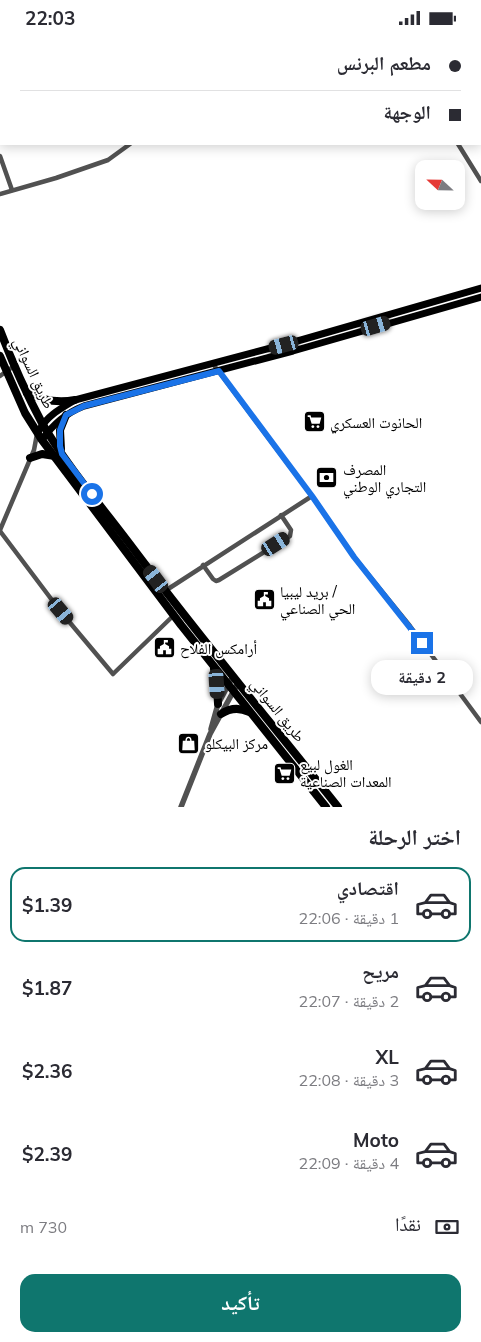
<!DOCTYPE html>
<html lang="ar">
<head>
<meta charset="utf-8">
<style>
  body { margin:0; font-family:Mulish,"Noto Naskh Arabic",sans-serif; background:#f2f2f3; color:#2b2b33; direction:rtl; height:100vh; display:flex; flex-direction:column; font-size:19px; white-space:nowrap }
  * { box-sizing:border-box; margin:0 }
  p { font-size:16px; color:#7c7c81 }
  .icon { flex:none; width:28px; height:28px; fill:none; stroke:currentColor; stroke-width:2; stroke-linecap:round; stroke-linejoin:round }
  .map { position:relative; height:772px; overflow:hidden; direction:ltr }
  .panel { display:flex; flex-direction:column; background:#fff; flex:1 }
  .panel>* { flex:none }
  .hud { position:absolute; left:0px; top:0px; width:481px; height:110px; box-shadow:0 2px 12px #0003; direction:rtl; display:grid; align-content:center; height:110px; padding:0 20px; background:#fff }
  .needle { width:32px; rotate:292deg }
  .fabs { position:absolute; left:415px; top:125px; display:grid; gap:10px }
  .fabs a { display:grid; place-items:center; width:50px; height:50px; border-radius:10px; background:#fff; box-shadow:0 2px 12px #0003; font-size:25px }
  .end { position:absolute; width:22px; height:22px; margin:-11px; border:6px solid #1a73e8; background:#fff; box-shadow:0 0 0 2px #fff }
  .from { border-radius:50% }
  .bubble { position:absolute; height:35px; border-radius:15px; background:#fff; box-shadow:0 2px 12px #0003; font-size:16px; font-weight:700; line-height:35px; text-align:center; direction:rtl }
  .car { position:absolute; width:15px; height:30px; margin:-15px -8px; border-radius:6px; box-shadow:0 0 4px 1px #0007; background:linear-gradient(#222 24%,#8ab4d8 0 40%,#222 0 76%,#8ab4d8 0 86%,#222 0) }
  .hud b { display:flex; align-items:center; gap:18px; height:48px; font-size:19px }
  .hud b+b { border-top:1px solid #e1e1e2 }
  .hud i { width:12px; height:12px; background:#2b2b33 }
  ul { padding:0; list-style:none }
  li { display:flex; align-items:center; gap:15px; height:75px; margin:0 10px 8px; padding:0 10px; border:2px solid transparent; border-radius:15px }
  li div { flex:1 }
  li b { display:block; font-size:19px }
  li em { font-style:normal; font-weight:700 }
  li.current { border-color:#0f766e }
  li>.icon { width:45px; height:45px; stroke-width:1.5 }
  h2 { padding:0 20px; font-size:22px; line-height:60px }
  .pay { display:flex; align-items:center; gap:12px; height:55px; padding:0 20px; font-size:19px }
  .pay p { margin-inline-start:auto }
  .action { display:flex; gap:10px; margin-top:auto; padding:10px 20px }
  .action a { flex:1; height:58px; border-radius:15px; background:#0f766e; color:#fff; font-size:20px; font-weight:700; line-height:58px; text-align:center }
  .status { display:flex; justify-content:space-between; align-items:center; height:35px; padding:0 25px; background:#fff; direction:ltr }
  .status svg { height:14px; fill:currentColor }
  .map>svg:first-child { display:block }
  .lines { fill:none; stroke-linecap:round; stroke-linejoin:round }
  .minor { stroke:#515151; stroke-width:4.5 }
  .tertiary { stroke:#515151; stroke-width:5.5 }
  .primary { stroke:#000; stroke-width:7 }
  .trunk { stroke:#000; stroke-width:8 }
  .route { stroke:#1a73e8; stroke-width:6 }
  .labels { text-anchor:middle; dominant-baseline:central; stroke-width:4; stroke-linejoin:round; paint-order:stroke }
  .street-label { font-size:15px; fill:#000; stroke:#fff }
  .poi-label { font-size:15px; fill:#000; stroke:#fff; text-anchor:start }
</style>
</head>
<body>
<div class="status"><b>22:03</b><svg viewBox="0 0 49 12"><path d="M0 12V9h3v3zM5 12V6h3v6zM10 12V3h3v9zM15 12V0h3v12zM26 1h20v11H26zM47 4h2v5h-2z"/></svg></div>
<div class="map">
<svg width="481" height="772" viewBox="0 0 481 772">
  <rect width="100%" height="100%" fill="#fff"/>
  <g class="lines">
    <g class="minor">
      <path d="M64,0V1"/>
      <path d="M93,0V1"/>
      <path d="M208,0L209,1"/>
      <path d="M390,0L391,1"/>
      <path d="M0,40H1"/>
      <path d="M458,109L481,146"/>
      <path d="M0,121L12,155"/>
      <path d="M0,159L56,143L108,125L130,109"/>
      <path d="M213,329L312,461L354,522L410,591L481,687"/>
      <path d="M0,341L14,331"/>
      <path d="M0,495L34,415L37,399"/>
      <path d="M0,496L61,577L113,639L174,580"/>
      <path d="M203,530L213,544L216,546L219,545L290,501L291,495L281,480"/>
      <path d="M165,556L312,461"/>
    </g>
    <g class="tertiary">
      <path d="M211,694L218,669L233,641"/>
      <path d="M181,772L210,699L238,648"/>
    </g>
    <g class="primary">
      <path d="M40,394C48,380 62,373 75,365L301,305L481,253"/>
      <path d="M42,405C53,389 66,378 84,371L293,316L481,262"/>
    </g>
    <g class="trunk">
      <path d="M0,295C12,327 26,358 42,388C68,433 107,478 138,520C203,606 271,688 338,772"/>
      <path d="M0,321L25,378L42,405L181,590L326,772"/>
      <path d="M27,358C43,366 58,368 75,365"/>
      <path d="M61,414L60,395L66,380"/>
      <path d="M30,423L42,419L55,421"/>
      <path d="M214,634L217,649L218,669"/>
      <path d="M221,679C230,673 239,672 249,677"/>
    </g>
  </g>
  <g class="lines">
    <path class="route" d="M92,459L62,419L60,411V395L66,380L84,371L219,336L312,461L354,522L422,608"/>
  </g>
  <defs>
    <symbol id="supermarket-square" viewBox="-11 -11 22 22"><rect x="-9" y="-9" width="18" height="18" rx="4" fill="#000" stroke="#fff"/><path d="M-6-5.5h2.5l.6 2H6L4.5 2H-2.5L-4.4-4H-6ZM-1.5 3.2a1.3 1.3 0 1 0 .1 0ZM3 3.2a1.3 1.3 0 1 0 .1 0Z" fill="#fff"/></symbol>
    <symbol id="bank-square" viewBox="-11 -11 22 22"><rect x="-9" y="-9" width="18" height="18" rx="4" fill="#000" stroke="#fff"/><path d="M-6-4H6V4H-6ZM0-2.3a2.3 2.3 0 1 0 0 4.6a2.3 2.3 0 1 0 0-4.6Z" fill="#fff"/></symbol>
    <symbol id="civic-square" viewBox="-11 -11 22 22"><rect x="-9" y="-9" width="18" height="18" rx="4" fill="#000" stroke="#fff"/><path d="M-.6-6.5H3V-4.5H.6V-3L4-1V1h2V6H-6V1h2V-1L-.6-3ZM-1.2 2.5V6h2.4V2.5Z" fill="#fff"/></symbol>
    <symbol id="shop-square" viewBox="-11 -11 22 22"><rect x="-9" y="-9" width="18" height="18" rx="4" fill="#000" stroke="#fff"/><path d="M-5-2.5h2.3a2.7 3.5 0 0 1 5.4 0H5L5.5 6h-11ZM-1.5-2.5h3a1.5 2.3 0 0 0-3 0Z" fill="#fff"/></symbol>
  </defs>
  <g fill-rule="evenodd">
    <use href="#supermarket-square" x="302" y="374" width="25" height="25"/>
    <use href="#bank-square" x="314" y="430" width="25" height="25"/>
    <use href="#civic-square" x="252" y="552" width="25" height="25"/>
    <use href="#civic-square" x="152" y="600" width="25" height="25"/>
    <use href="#shop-square" x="176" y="696" width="25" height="25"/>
    <use href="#supermarket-square" x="272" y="726" width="25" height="25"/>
  </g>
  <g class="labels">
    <g class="street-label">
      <text transform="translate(34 338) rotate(65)">طريق السواني</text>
      <text transform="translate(278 675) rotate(51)">طريق السواني</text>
    </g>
    <g class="poi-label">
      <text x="330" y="387">الحانوت العسكري</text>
      <text x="343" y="434">المصرف<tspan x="343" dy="17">التجاري الوطني</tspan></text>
      <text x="280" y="556">بريد ليبيا /<tspan x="280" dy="17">الحي الصناعي</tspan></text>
      <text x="180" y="613">أرامكس الفلاح</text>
      <text x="205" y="708">مركز البيكلو</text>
      <text x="300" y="729">الغول لبيع<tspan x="300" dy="17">المعدات الصناعية</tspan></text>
    </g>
  </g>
</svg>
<div class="fabs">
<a><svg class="needle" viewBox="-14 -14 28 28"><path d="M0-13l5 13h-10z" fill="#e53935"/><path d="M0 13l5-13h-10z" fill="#7c7c81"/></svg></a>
</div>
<i class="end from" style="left:92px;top:459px"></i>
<i class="end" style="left:422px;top:608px"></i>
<div class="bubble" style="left:371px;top:625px;width:102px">2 دقيقة</div>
<i class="car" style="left:376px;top:291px;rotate:74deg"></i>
<i class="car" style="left:284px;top:310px;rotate:255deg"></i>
<i class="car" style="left:276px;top:509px;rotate:58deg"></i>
<i class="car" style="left:156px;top:544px;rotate:323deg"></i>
<i class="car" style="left:61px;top:576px;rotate:140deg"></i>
<i class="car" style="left:217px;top:649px;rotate:176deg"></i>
<div class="hud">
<b><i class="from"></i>مطعم البرنس</b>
<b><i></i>الوجهة</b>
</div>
</div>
<section class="panel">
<h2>اختر الرحلة</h2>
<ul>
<li class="current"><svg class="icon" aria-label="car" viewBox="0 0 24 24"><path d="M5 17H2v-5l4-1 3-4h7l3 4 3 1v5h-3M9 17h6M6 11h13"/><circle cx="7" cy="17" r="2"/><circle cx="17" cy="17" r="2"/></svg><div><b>اقتصادي</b><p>1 دقيقة · 22:06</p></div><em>$1.39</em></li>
<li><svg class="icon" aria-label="car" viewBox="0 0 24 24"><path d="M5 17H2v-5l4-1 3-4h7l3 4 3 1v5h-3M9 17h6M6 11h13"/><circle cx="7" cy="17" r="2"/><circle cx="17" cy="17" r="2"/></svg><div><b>مريح</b><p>2 دقيقة · 22:07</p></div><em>$1.87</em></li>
<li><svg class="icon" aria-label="car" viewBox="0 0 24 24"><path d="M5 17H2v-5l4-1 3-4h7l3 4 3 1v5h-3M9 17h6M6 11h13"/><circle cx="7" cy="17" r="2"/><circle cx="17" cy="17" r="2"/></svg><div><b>XL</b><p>3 دقيقة · 22:08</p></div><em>$2.36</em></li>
<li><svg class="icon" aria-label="car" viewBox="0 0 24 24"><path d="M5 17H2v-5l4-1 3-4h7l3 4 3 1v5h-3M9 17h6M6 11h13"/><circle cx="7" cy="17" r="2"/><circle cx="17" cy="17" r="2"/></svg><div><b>Moto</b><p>4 دقيقة · 22:09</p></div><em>$2.39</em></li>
</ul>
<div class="pay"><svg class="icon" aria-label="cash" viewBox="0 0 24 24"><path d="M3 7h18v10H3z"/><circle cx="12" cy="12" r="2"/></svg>نقدًا<p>730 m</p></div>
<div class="action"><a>تأكيد</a></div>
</section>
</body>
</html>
